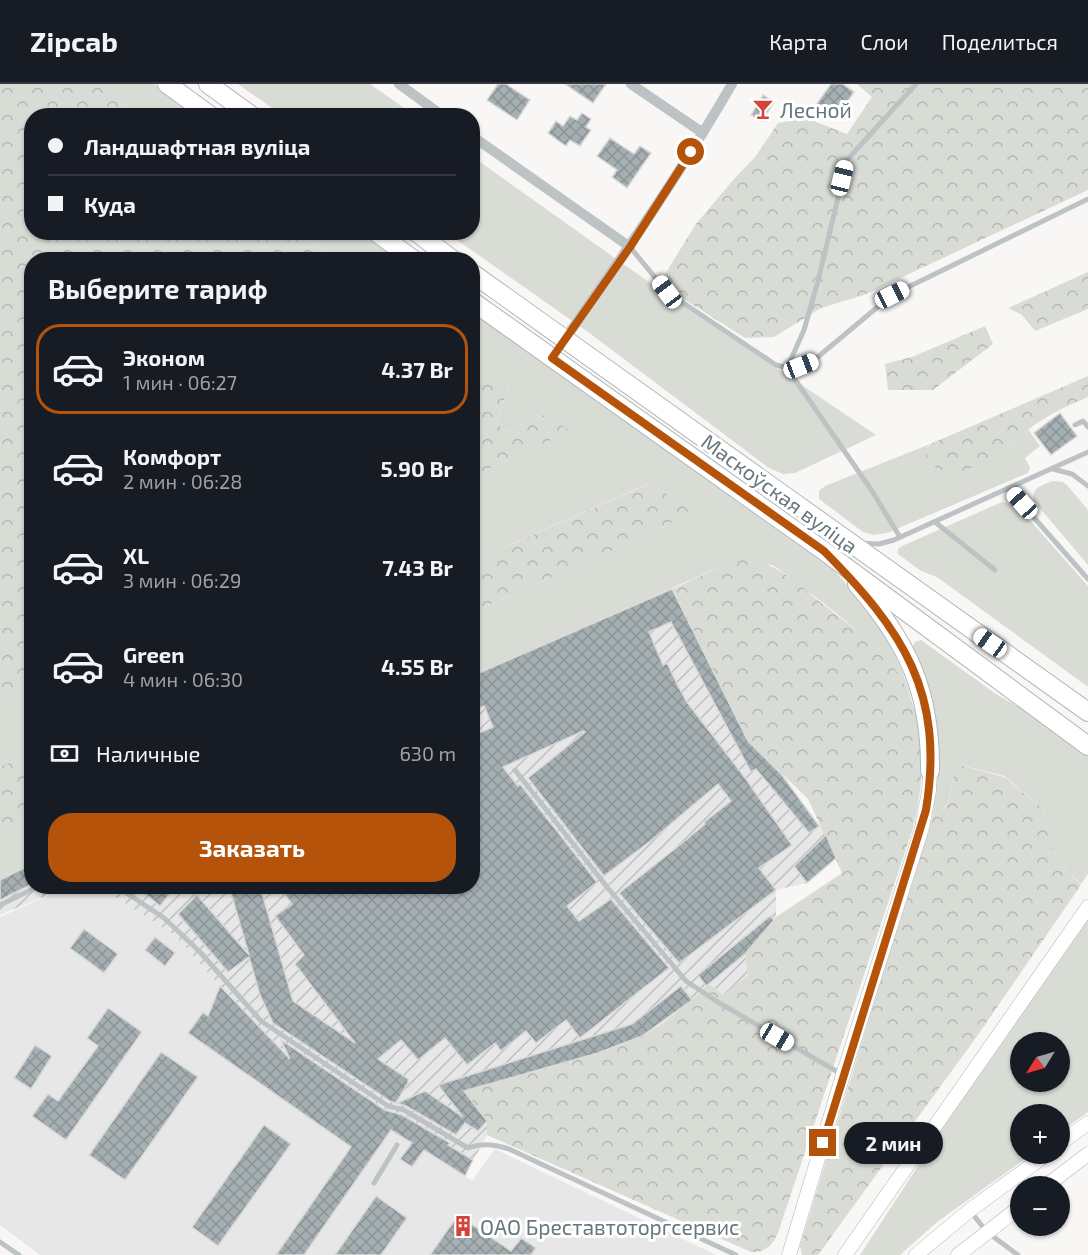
<!DOCTYPE html>
<html lang="ru">
<head>
<meta charset="utf-8">
<style>
  body { margin:0; font-family:"Exo 2",sans-serif; background:#242831; color:#f1f3f6; height:100vh; display:flex; flex-direction:column; font-size:22px; white-space:nowrap }
  * { box-sizing:border-box; margin:0 }
  p { font-size:20px; color:#9ea1a6 }
  .icon { flex:none; width:33px; height:33px; fill:none; stroke:currentColor; stroke-width:2; stroke-linecap:round; stroke-linejoin:round }
  .map { position:relative; flex:1; overflow:hidden }
  .drawer { position:absolute; left:24px; top:168px; width:456px; height:642px; display:flex; flex-direction:column; background:#171b24; border-radius:24px; box-shadow:0 2px 4px #0004 }
  .drawer>* { flex:none }
  .banner { position:absolute; left:24px; top:24px; width:456px; height:132px; border-radius:24px; box-shadow:0 2px 4px #0004; display:grid; align-content:center; height:132px; padding:0 24px; background:#171b24 }
  .needle { width:39px; rotate:233deg }
  .fabs { position:absolute; left:1010px; top:948px; display:grid; gap:12px }
  .fabs a { display:grid; place-items:center; width:60px; height:60px; border-radius:50%; background:#171b24; box-shadow:0 2px 4px #0004; font-size:30px }
  .end { position:absolute; width:27px; height:27px; margin:-14px; border:8px solid #b45309; background:#fff; box-shadow:0 0 0 3px #fff }
  .from { border-radius:50% }
  .bubble { position:absolute; height:42px; border-radius:21px; background:#171b24; box-shadow:0 2px 4px #0004; font-size:20px; font-weight:700; line-height:42px; text-align:center }
  .car { position:absolute; width:18px; height:36px; margin:-18px -9px; border-radius:8px; box-shadow:0 0 4px 2px #0007; background:linear-gradient(#fff 24%,#345 0 40%,#fff 0 76%,#345 0 86%,#fff 0) }
  .banner b { display:flex; align-items:center; gap:21px; height:57px; font-size:22px }
  .banner b+b { border-top:2px solid #363941 }
  .banner i { width:15px; height:15px; background:#f1f3f6 }
  ul { padding:0; list-style:none }
  li { display:flex; align-items:center; gap:18px; height:90px; margin:0 12px 9px; padding:0 12px; border:3px solid transparent; border-radius:24px }
  li div { flex:1 }
  li b { display:block; font-size:22px }
  li em { font-style:normal; font-weight:700 }
  li.active { border-color:#b45309 }
  li>.icon { width:54px; height:54px; stroke-width:1.5 }
  h2 { padding:0 24px; font-size:27px; line-height:72px }
  .pay { display:flex; align-items:center; gap:15px; height:66px; padding:0 24px; font-size:22px }
  .pay p { margin-inline-start:auto }
  .primary-button { display:flex; gap:12px; margin-top:auto; padding:12px 24px }
  .primary-button a { flex:1; height:69px; border-radius:24px; background:#b45309; color:#fff; font-size:24px; font-weight:700; line-height:69px; text-align:center }
  header { display:flex; align-items:center; gap:36px; box-sizing:border-box; height:84px; padding:0 30px; background:#171b24; border-bottom:2px solid #363941 }
  header strong { font-size:28px }
  nav { display:flex; gap:33px; margin-inline-start:auto; font-size:21px }
  .map>svg:first-child { display:block }
  .built { fill:#e6e7e6 }
  .industrial { fill:url(#industrial-furrows) }
  .green { fill:#d9dcd5; fill-rule:evenodd }
  .forest { fill:url(#forest-crowns) }
  .building { fill:url(#building-cross-hatch); stroke:#dad9d8; stroke-width:1.5 }
  .lines { fill:none; stroke-linecap:round; stroke-linejoin:round }
  .secondary-casing { stroke:#b0b7ba; stroke-width:15 }
  .highway-casing { stroke:#b1b7b9; stroke-width:20 }
  .lane { stroke:#bdc3c5; stroke-width:5 }
  .street { stroke:#bdc3c5; stroke-width:10 }
  .secondary { stroke:#fff; stroke-width:14 }
  .highway { stroke:#fff; stroke-width:18 }
  .route { stroke:#b45309; stroke-width:8 }
  .labels { text-anchor:middle; dominant-baseline:central; stroke-width:6; stroke-linejoin:round; paint-order:stroke }
  .poi-label { font-size:21px; fill:#66787e; stroke:#fff; text-anchor:start }
  .street-label { font-size:21px; fill:#66787e; stroke:#fff }
</style>
</head>
<body>
<header>
<strong>Zipcab</strong>
<nav><a>Карта</a><a>Слои</a><a>Поделиться</a></nav>
</header>
<div class="map">
<svg width="1088" height="1171" viewBox="0 0 1088 1171">
  <defs>
    <pattern id="industrial-furrows" width="10" height="10" patternUnits="userSpaceOnUse" patternTransform="scale(1.5)"><rect width="10" height="10" fill="#e6e7e6"/><path d="M-1 1l2-2M0 10L10 0M9 11l2-2" fill="none" stroke="#bec0c0"/></pattern>
    <pattern id="forest-crowns" width="20" height="18" patternUnits="userSpaceOnUse" patternTransform="scale(1.5)"><rect width="20" height="18" fill="#d9dcd5"/><path d="M2 6a3 3 0 1 1 6 0M12 15a3 3 0 1 1 6 0" fill="none" stroke="#b4b7b2"/></pattern>
    <pattern id="building-cross-hatch" width="8" height="8" patternUnits="userSpaceOnUse" patternTransform="scale(1.5)"><rect width="8" height="8" fill="#a5afb2"/><path d="M0 0l8 8M0 8l8-8" fill="none" stroke="#8a9396"/></pattern>
  </defs>
  <rect width="100%" height="100%" fill="#f8f7f6"/>
  <path class="built" d="M67,803H100L176,851L220,902L212,923L395,1049L472,1097L495,1065L716,1171H40L0,1141V833Z"/>
  <g class="industrial">
    <path d="M672,505L748,657L782,691L825,749L836,774L807,799L776,806V833L745,870L748,891L723,912L709,900L692,916L642,952L598,969L487,1037V1051L465,1092L395,1049L212,923L220,902L176,852L100,803L472,802L473,592Z"/>
    <path d="M31,780L32,802L67,803L0,831V796Z"/>
  </g>
  <g class="green">
    <path d="M95,0H154L198,31H138Z"/>
    <path d="M238,0H370L414,31H282Z"/>
    <path d="M473,73L646,196L876,351L795,389L783,390L769,384L588,248L447,149L472,148Z"/>
    <path d="M298,149H362L400,175H335Z"/>
    <path d="M473,227L834,487C872,525 896,563 912,615C884,559 828,524 780,486L772,481L731,478L473,592V528L661,445L689,427L650,399L473,477V392L569,347L546,330L505,348L497,339L508,302L473,276Z"/>
    <path d="M1028,345L1040,362L1025,374L1030,384L1028,389L887,449L874,451L863,448L819,415V407L825,402L930,360L927,363L956,386C987,380 1005,366 1028,345Z"/>
    <path d="M1053,397L1063,398L1067,401L1088,426V481L1033,416C1032,403 1043,401 1053,397Z"/>
    <path d="M1002,418L1015,422L1021,426L1088,502V603L937,493L921,487L898,470V465L902,462Z"/>
    <path d="M921,556L996,610L1038,634L1088,672V790L1081,800L1066,786L1053,766L1043,725L1004,692L956,680L948,719L932,736L938,689L912,564L915,558Z"/>
    <path d="M31,597V669L0,683V612Z"/>
    <path d="M31,732V780L0,796V747Z"/>
    <path d="M1088,835V1028L1059,1049V1030H1020V1070H1032L937,1138L900,1171H860L984,981ZM1020,958H1059V998H1020Z"/>
  </g>
  <g class="forest">
    <path d="M0,0H95L138,31L32,32V148L298,149L335,175L32,176L31,597L0,612Z"/>
    <path d="M857,0H1088V106L864,211L821,224L774,253L745,254L676,210L665,190L696,140L733,96L755,73L778,39L806,34L847,50L872,13Z"/>
    <path d="M1088,188V225L1035,247L1022,231L1008,224Z"/>
    <path d="M985,242L993,260L933,306H888L885,280L912,273Z"/>
    <path d="M473,276L508,302L497,339L505,348L546,330L570,347L473,392Z"/>
    <path d="M1088,292V313C1072,320 1056,327 1042,336C1011,355 969,408 928,379L925,368L930,360Z"/>
    <path d="M651,399L690,427L661,445L473,528V477Z"/>
    <path d="M742,476C775,476 796,498 820,518C844,537 870,555 889,578C928,624 927,689 913,744L778,1149C772,1161 766,1169 751,1168L487,1051V1037L464,1007C521,991 586,977 640,953C660,944 692,916 709,900L723,911L748,891L745,870L776,833L842,789L808,715L748,657L672,505L731,478Z"/>
    <path d="M31,669V732L0,747V683Z"/>
    <path d="M956,680L1004,693L1043,725L1054,767L1065,785L1081,801L980,948L818,1171H802L800,1162L878,905L932,735L948,720Z"/>
  </g>
  <g class="building">
    <path d="M498,0H506L530,16L517,36L487,16Z"/>
    <path d="M565,0H606L593,19Z"/>
    <path d="M831,0H843L854,8L836,34L816,21Z"/>
    <path d="M763,11L774,18L762,37L751,31Z"/>
    <path d="M582,29L591,35L586,43L591,46L580,62L570,56L566,62L548,49L556,37L563,42L570,32L577,36Z"/>
    <path d="M610,54L634,70L640,62L651,69L627,104L612,93L617,86L597,72Z"/>
    <path d="M1060,329L1077,352L1051,371L1034,349Z"/>
    <path d="M672,505L748,657L782,691L819,742L809,749L756,685L751,688L671,538L649,548L663,581L667,579L679,604L687,618L743,691L792,761L759,784L776,806L679,879L619,809L676,764L705,740L704,738L731,717L718,700L653,755L604,792L528,694L585,648L583,647L503,683L518,702L520,700L597,798L567,822L579,837L611,815L669,884L580,954L566,936L536,959L526,947L501,967L495,959L467,981L445,954L418,976L401,956L378,975L408,995V999L396,1019L390,1017L273,939L260,911L249,873L228,888L178,830L197,811L249,871L229,802H260L293,917L355,959L295,880L304,871L275,832L292,820L283,808L289,802H472V652L493,643L484,622L472,627V592Z"/>
    <path d="M826,751L836,774L807,799L794,782Z"/>
    <path d="M32,780V800L0,816V796Z"/>
    <path d="M135,802H176L160,822Z"/>
    <path d="M770,832L774,836L745,870L706,902L698,891Z"/>
    <path d="M84,845L118,870L104,889L70,864Z"/>
    <path d="M155,853L175,869L165,882L145,866Z"/>
    <path d="M220,902L290,975L281,956L385,1026L402,1031L450,1059L448,1061L473,1076L465,1092L424,1066L412,1083L400,1075L412,1059L391,1046L304,1171H276L351,1063L188,949L203,928L208,932Z"/>
    <path d="M681,902L692,916L642,952L598,969L464,1007L487,1037L478,1047L465,1039L456,1051L406,1022L397,1019L425,1007L463,1033L438,1001L632,940Z"/>
    <path d="M108,924L142,948L66,1056L32,1032L48,1010L58,1017L98,962L87,954Z"/>
    <path d="M35,961L52,972L31,1005L14,994Z"/>
    <path d="M161,968L198,993L125,1096L89,1071Z"/>
    <path d="M264,1041L291,1060L218,1162L192,1143Z"/>
    <path d="M376,1112L407,1134L381,1171H335Z"/>
    <path d="M458,1131L511,1167L521,1154L536,1164L531,1171H430Z"/>
  </g>
  <g class="lines">
    <defs>
      <g id="secondary">
        <path d="M1059,1060L1088,1039"/>
        <path d="M1046,1102L1088,1070"/>
        <path d="M789,1171L843,991L922,744L929,707L930,687"/>
        <path d="M845,1171L1088,823"/>
        <path d="M916,1171L970,1126L1047,1070"/>
        <path d="M958,1171L1020,1123"/>
      </g>
      <g id="highway">
        <path d="M167,0L211,32"/>
        <path d="M208,0L252,32"/>
        <path d="M376,148L414,176"/>
        <path d="M416,148L453,176"/>
        <path d="M472,189L1088,628"/>
        <path d="M472,217L824,467L1088,662"/>
        <path d="M857,500C908,559 931,608 930,687"/>
      </g>
    </defs>
    <use href="#secondary" class="secondary-casing"/>
    <use href="#highway" class="highway-casing"/>
    <g class="lane">
      <path d="M630,163L667,208L776,281L787,284L813,277L892,211L1088,115"/>
      <path d="M1075,341L1083,337L1088,343"/>
      <path d="M1053,385L1072,390L1088,402"/>
      <path d="M1008,404L1088,495"/>
      <path d="M935,438L995,486"/>
      <path d="M900,453L872,407L787,284L804,246L818,197L847,76L916,0"/>
      <path d="M860,459L879,460L894,456L1088,368"/>
      <path d="M515,686L607,803L686,897L716,917L843,991"/>
      <path d="M116,802L164,834L200,868L261,937L388,1022L404,1026L468,1064C483,1059 493,1060 509,1065L736,1171"/>
      <path d="M0,821L39,802"/>
      <path d="M374,1099L397,1061"/>
      <path d="M971,1128L987,1148L1018,1171"/>
      <path d="M0,1158L19,1171"/>
    </g>
    <g class="street">
      <path d="M399,0L443,32"/>
      <path d="M631,0L703,49"/>
      <path d="M472,52L630,163"/>
      <path d="M565,255C623,172 681,88 732,0"/>
    </g>
    <use href="#secondary" class="secondary"/>
    <use href="#highway" class="highway"/>
  </g>
  <g class="lines">
    <path class="route" d="M691,68L630,163L552,274L824,467C903,547 945,608 926,726L823,1059"/>
  </g>
  <defs>
    <symbol id="bar-bare" viewBox="-9 -9 18 18"><path d="M-6-5H6L.8 .8V4.5H3.5V6h-7V4.5H-.8V.8Z" fill="#d4423a" stroke="#fff" stroke-width="2.5" paint-order="stroke"/></symbol>
    <symbol id="building-bare" viewBox="-9 -9 18 18"><path d="M-4-6H4V6H1V3H-1V6H-4ZM-2.5-4.3h1.7v1.8h-1.7ZM.8-4.3h1.7v1.8H.8ZM-2.5-1h1.7V.8h-1.7ZM.8-1h1.7V.8H.8Z" fill="#d4423a" stroke="#fff" stroke-width="2.5" paint-order="stroke"/></symbol>
  </defs>
  <g fill-rule="evenodd">
    <use href="#bar-bare" x="748" y="10" width="30" height="30"/>
    <use href="#building-bare" x="448" y="1127" width="30" height="30"/>
  </g>
  <g class="labels">
    <g class="poi-label">
      <text x="780" y="25">Лесной</text>
      <text x="480" y="1142">ОАО Бреставтоторгсервис</text>
    </g>
    <g class="street-label">
      <text transform="translate(780 409) rotate(36)">Маскоўская вуліца</text>
    </g>
  </g>
</svg>
<div class="fabs">
<a><svg class="needle" viewBox="-14 -14 28 28"><path d="M0-13l5 13h-10z" fill="#e53935"/><path d="M0 13l5-13h-10z" fill="#9ea1a6"/></svg></a>
<a>+</a>
<a>−</a>
</div>
<i class="end from" style="left:691px;top:68px"></i>
<i class="end" style="left:823px;top:1059px"></i>
<div class="bubble" style="left:844px;top:1038px;width:99px">2 мин</div>
<i class="car" style="left:842px;top:94px;rotate:14deg"></i>
<i class="car" style="left:667px;top:208px;rotate:323deg"></i>
<i class="car" style="left:892px;top:211px;rotate:63deg"></i>
<i class="car" style="left:801px;top:282px;rotate:69deg"></i>
<i class="car" style="left:1022px;top:419px;rotate:318deg"></i>
<i class="car" style="left:990px;top:559px;rotate:305deg"></i>
<i class="car" style="left:777px;top:953px;rotate:120deg"></i>
<div class="banner">
<b><i class="from"></i>Ландшафтная вуліца</b>
<b><i></i>Куда</b>
</div>
<section class="drawer">
<h2>Выберите тариф</h2>
<ul>
<li class="active"><svg class="icon" aria-label="car" viewBox="0 0 24 24"><path d="M5 17H2v-5l4-1 3-4h7l3 4 3 1v5h-3M9 17h6M6 11h13"/><circle cx="7" cy="17" r="2"/><circle cx="17" cy="17" r="2"/></svg><div><b>Эконом</b><p>1 мин · 06:27</p></div><em>4.37 Br</em></li>
<li><svg class="icon" aria-label="car" viewBox="0 0 24 24"><path d="M5 17H2v-5l4-1 3-4h7l3 4 3 1v5h-3M9 17h6M6 11h13"/><circle cx="7" cy="17" r="2"/><circle cx="17" cy="17" r="2"/></svg><div><b>Комфорт</b><p>2 мин · 06:28</p></div><em>5.90 Br</em></li>
<li><svg class="icon" aria-label="car" viewBox="0 0 24 24"><path d="M5 17H2v-5l4-1 3-4h7l3 4 3 1v5h-3M9 17h6M6 11h13"/><circle cx="7" cy="17" r="2"/><circle cx="17" cy="17" r="2"/></svg><div><b>XL</b><p>3 мин · 06:29</p></div><em>7.43 Br</em></li>
<li><svg class="icon" aria-label="car" viewBox="0 0 24 24"><path d="M5 17H2v-5l4-1 3-4h7l3 4 3 1v5h-3M9 17h6M6 11h13"/><circle cx="7" cy="17" r="2"/><circle cx="17" cy="17" r="2"/></svg><div><b>Green</b><p>4 мин · 06:30</p></div><em>4.55 Br</em></li>
</ul>
<div class="pay"><svg class="icon" aria-label="cash" viewBox="0 0 24 24"><path d="M3 7h18v10H3z"/><circle cx="12" cy="12" r="2"/></svg>Наличные<p>630 m</p></div>
<div class="primary-button"><a>Заказать</a></div>
</section>
</div>
</body>
</html>
